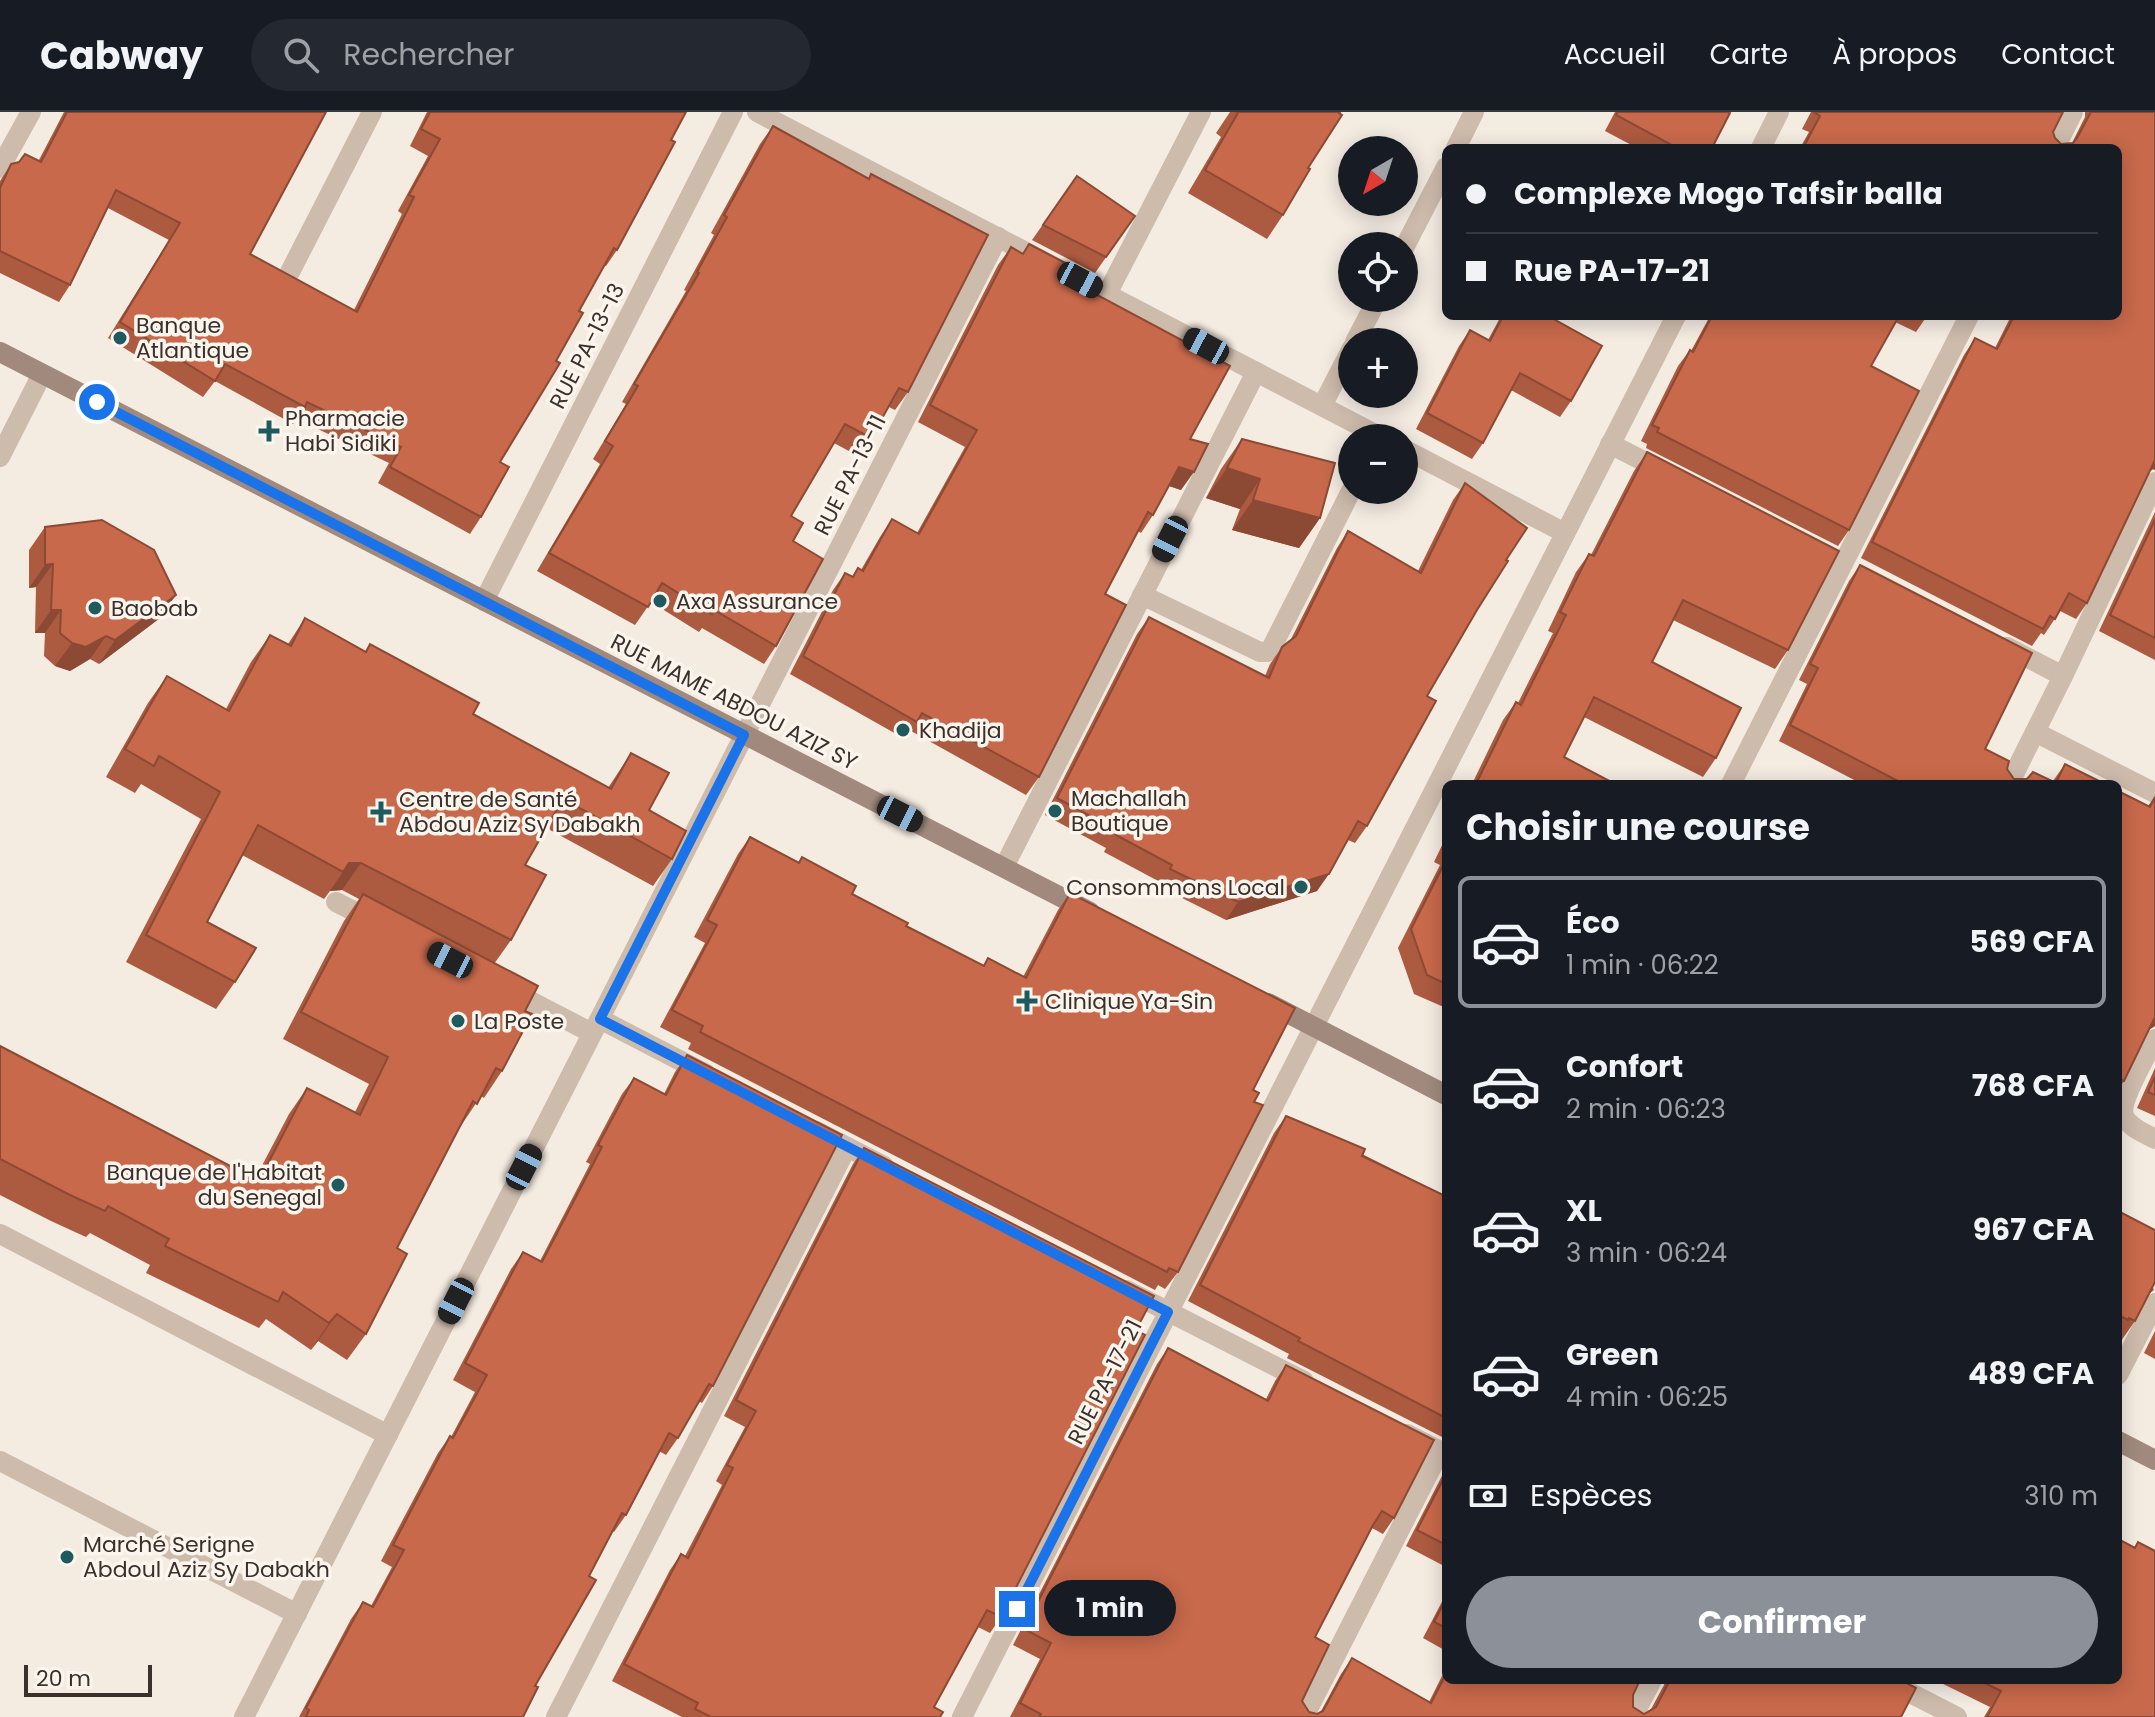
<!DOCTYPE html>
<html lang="fr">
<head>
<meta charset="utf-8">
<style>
  body { margin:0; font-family:Poppins,sans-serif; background:#242831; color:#f1f3f6; height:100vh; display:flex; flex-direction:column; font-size:30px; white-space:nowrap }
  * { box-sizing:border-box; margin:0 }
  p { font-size:26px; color:#9ea1a6 }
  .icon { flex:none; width:44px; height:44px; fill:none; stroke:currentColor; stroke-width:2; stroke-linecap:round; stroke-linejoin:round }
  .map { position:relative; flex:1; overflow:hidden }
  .sheet { position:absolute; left:1442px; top:668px; width:680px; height:904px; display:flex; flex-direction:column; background:#171b24; border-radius:12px; box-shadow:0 4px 20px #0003 }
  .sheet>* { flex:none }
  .hud { position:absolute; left:1442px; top:32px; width:680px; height:176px; border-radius:12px; box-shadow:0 4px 20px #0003; display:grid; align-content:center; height:176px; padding:0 24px; background:#171b24 }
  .needle { width:52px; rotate:219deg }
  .buttons { position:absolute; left:1338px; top:24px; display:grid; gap:16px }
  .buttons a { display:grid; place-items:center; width:80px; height:80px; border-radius:50%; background:#171b24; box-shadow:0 4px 20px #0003; font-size:40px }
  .scale { position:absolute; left:24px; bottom:20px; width:128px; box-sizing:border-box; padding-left:8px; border:4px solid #3b302b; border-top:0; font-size:22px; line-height:28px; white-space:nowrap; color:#3b302b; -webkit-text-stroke:6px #fbf5ee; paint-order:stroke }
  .end { position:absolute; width:36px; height:36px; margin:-18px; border:10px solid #1a73e8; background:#fff; box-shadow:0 0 0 4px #fff }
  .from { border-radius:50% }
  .bubble { position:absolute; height:56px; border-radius:28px; background:#171b24; box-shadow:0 4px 20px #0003; font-size:26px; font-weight:700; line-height:56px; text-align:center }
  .car { position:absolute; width:24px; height:48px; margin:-24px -12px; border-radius:10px; box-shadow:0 0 6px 2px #0007; background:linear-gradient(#222 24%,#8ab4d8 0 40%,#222 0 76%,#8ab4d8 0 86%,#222 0) }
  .hud b { display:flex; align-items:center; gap:28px; height:76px; font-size:30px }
  .hud b+b { border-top:2px solid #363941 }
  .hud i { width:20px; height:20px; background:#f1f3f6 }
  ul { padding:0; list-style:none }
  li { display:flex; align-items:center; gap:24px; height:132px; margin:0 16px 12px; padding:0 8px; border:4px solid transparent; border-radius:12px }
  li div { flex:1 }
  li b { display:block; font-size:30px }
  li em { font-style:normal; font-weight:700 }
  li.active { border-color:#8c9099 }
  li>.icon { width:72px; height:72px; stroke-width:1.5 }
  h2 { padding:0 24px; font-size:36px; line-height:96px }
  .pay { display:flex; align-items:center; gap:20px; height:88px; padding:0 24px; font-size:30px }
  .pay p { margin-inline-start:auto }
  .primary-button { display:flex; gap:16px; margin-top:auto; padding:16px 24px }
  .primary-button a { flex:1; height:92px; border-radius:48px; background:#8c9099; color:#fff; font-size:32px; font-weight:700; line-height:92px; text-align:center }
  header { display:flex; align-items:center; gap:48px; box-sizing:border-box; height:112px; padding:0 40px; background:#171b24; border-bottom:2px solid #363941 }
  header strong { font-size:38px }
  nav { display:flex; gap:44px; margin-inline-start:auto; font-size:28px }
  .search { width:560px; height:72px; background:#242831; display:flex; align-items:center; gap:20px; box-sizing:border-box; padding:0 28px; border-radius:44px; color:#9ea1a6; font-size:30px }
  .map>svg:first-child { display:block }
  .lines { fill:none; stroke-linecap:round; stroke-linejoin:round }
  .street { stroke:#cdbbac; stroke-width:20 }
  .secondary { stroke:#a18a7d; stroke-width:20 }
  .wall { fill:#ac5a40 }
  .shaded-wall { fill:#8c4a34 }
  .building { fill:#c8694b; stroke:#8c4a34; stroke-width:2 }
  .route { stroke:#1a73e8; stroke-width:10 }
  .poi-dot { fill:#1f5a5e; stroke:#fbf5ee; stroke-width:3 }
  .labels { text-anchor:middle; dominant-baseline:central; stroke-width:7; stroke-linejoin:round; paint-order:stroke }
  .poi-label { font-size:22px; fill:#3b302b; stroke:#fbf5ee; text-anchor:start }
  .street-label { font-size:22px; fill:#3b302b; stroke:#fbf5ee }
</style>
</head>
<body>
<header>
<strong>Cabway</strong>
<div class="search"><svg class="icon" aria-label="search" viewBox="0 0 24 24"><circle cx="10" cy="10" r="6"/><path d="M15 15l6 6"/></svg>Rechercher</div>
<nav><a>Accueil</a><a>Carte</a><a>À propos</a><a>Contact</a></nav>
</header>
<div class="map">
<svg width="2155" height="1605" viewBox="0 0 2155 1605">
  <rect width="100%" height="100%" fill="#f4ebe1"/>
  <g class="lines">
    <g class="street">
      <path d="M757,0L1383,326"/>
      <path d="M1456,36L1474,0"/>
      <path d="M1761,36L1779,0"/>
      <path d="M2055,36L2073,0"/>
      <path d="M0,56L31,0"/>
      <path d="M1404,136L1446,55"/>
      <path d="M290,160L372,0"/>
      <path d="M1107,182L1201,0"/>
      <path d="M1355,230L1378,186"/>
      <path d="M1322,294L1352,236"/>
      <path d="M1610,332L1665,360"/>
      <path d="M1404,337L1565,421"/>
      <path d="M0,345L42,262"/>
      <path d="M1142,483L1260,540H1267L1272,535L1352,377"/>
      <path d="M484,489L733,0"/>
      <path d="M2007,535L2063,564"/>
      <path d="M2035,620L2155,681"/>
      <path d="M1731,672L1969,204"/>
      <path d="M2009,672L2063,564L2155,370"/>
      <path d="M1004,755L1256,260"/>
      <path d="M336,790L375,810"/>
      <path d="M507,877L592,921"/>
      <path d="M600,907L706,962"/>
      <path d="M2155,927C2147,943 2119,989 2124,1004C2129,1016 2145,1021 2155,1027"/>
      <path d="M816,1019L884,1054"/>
      <path d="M0,1122L388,1323"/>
      <path d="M1126,1178L1304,1269"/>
      <path d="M2118,1263L2155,1191"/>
      <path d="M1407,1322L1446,1342"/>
      <path d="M0,1349L297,1502"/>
      <path d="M1885,1568L1957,1605"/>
      <path d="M244,1605L998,125"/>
      <path d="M556,1605L847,1035"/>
      <path d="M962,1605L1676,204"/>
      <path d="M1304,1605L1440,1339"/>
      <path d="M1633,1605L1652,1568"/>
    </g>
    <g class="secondary">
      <path d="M0,240L1090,800"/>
      <path d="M1268,891L1446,983"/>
      <path d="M2118,1329L2155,1348"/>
    </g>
  </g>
  <g class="wall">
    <path d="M64,0H326L250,142L354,198L402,102L398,99L428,44L410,34L427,0H686L671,28L617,138L606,154H604L579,199L500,350L481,405L470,422L378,371L389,351L297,307L293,312L215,269L203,285L108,226L169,128L108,96L70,173L59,190L0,161V69L11,52L39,48Z"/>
    <path d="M1230,0H1340L1308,56L1283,103L1267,127L1188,81L1221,25L1216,21Z"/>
    <path d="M1615,0H1728L1712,36H1637L1605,19Z"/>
    <path d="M1811,0H2063L2053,20L2055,26L2061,32L2072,31L2085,5V0H2155V358L2153,357L2149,360L2087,491L2076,507L2060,499L2044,523L2041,521L2032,534L1861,446L1964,243L1975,226L1995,236L2011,204H2118V36H1800L1809,20L1802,17Z"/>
    <path d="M773,14L908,280L895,298L889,295L871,326L858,344L834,331L791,404L793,429L776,534L764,552L702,516L699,520L651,490L635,513L537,459L600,352L593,347L626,292L622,290L686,179L684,178L714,123L711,121L760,32Z"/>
    <path d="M1077,64L1135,104L1095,161L1032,128Z"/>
    <path d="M1011,135L1084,176L1190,327L1181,378L1169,374L1153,403L1141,421L1138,419L1105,482L1039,665L1026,683L911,619L905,627L790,562L833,478L845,461L852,465L858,456L861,458L880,425L892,407L917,421L965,335L918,310L998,153Z"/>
    <path d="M1501,204H1548L1571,289L1560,305L1511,278L1483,331L1472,347L1416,317L1459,234L1470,218L1488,228Z"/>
    <path d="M1710,204H1927L1916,220L1895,210L1871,254L1849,418L1838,434L1646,336L1647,332L1641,329L1678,254L1690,238L1691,239Z"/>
    <path d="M1242,327L1320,406L1299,436L1232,418L1240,397L1206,386L1221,357Z"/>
    <path d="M1647,340L1788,538L1775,557L1673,508L1652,550L1716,646L1703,665L1584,605L1564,645L1615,672H1472L1503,608L1516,590L1518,591L1553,521L1548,519L1576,460L1589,442L1591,443L1634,359Z"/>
    <path d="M1465,371L1506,448L1427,584L1367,714L1355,731L1348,728L1317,779L1226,808L1158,774L1160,770L1104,740L1106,736L1045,703L1137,522L1149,505L1265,564L1270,552L1282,535L1290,529L1337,436L1348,419L1418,459L1453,388Z"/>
    <path d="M2155,400V548L2099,519Z"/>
    <path d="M45,415L160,506L99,552L90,547L70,559L55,554L44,544L45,521H35L36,475L29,476V438Z"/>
    <path d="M1860,453L1985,637L2007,657L2014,667L2053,669L2065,652L2105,672H1862L1779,629L1807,572L1799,568L1849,469Z"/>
    <path d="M305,506L365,540L370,532L473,602L608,676L631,641L649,698L672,747L653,774L550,718L549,711L525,753L511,828L494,852L525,899L502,959L484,986L481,984L458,1018L397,1136L366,1222L347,1248L318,1229L311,1238L266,1207L259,1216L146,1161L150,1153L90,1121L86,1125L51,1109L0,1083V934L255,1067L289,1002L307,976L355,1000L369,972L283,927L344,809L359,787L342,778L330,779L324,787L242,743L207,810L235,870L216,897L126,850L201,707L141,672L135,681L106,665L148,591L167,564L226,597L251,550L270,523L288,532Z"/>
    <path d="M2118,679L2148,694L2155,684V914L2148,918L2124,969L2118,978Z"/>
    <path d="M750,725L799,750L802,745L852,782L906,814L983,854L988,846L1023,865L1058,798L1070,781L1253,978L1178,1160L1165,1177L1158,1173L1155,1178L688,937L691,931L660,915L705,831L694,825L738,742Z"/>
    <path d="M1446,725V896L1414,882L1398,836L1440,753L1434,750Z"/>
    <path d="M687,943L713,1274L702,1291L698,1289L678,1326L666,1343L659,1339L626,1403L614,1420L612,1419L535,1574L523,1605H299L351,1507L363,1490L371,1494L392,1455L381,1449L438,1341L450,1324L451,1325L475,1280L453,1268L511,1157L523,1140L540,1149L590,1052L586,1050L622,982L634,966L664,982L675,960Z"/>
    <path d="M2155,956V1004L2137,996Z"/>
    <path d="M1286,1004L1442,1082L1446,1076V1327L1287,1246L1289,1242L1188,1189L1274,1021Z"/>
    <path d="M864,1036L1136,1218L1001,1505L990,1521L978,1515L934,1595L940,1605H682L612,1569L670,1458L681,1442L685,1444L722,1373L716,1369L745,1315L724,1304L853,1052Z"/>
    <path d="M2118,1099L2154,1178L2150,1181L2135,1209L2121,1229L2118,1228Z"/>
    <path d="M2155,1219V1247L2144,1241Z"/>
    <path d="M1168,1236L1266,1287L1275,1269L1286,1253L1394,1406L1383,1422L1372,1416L1315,1525L1302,1589L1309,1600L1317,1602L1320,1601L1341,1562L1352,1546L1429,1590L1446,1556V1568L1633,1583V1595L1644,1602L1651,1597L1664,1573V1568H1901V1605H1010L1040,1547L1013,1533L1157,1252Z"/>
    <path d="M1446,1356V1455L1406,1434Z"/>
    <path d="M2138,1430L2155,1605H1984L1990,1595L1935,1568H2118L2134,1436Z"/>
    <path d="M1446,1482V1539L1423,1526Z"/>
  </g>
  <g class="shaded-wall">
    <path d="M2155,348V358L2153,357L2143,364Z"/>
    <path d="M1179,355L1194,360L1181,378L1166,373Z"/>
    <path d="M1227,356L1260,367L1240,397L1206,386Z"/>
    <path d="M1253,388L1320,406L1299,436L1232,418Z"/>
    <path d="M53,452L36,475L29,476L45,453Z"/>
    <path d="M176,483L160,506L99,552L115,528Z"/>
    <path d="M51,498H61L45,521H35Z"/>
    <path d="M106,524L90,547L70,559L55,554L72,531Z"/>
    <path d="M349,751H361L342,778L330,779Z"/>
    <path d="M1329,762L1317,779L1226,808L1238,790Z"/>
    <path d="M2155,905V914L2144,921Z"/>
    <path d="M337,1202L318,1229L311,1238L329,1211Z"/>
  </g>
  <g class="building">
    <path d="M67,0H326L250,142L357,200L414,85L409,83L440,27L421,17L430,0H686L671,28L675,30L617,138L614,136L579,199L583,201L556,249L560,251L500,350L509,355L481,405L390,355L401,335L307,290L305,295L225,252L215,269L120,210L180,111L116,78L70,173L0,139V76L11,52L19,50L25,42L41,50Z"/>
    <path d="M1236,0H1340L1339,1L1342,3L1308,56L1310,57L1283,103L1205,58L1238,1Z"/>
    <path d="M1618,0H1728L1730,1L1712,36H1677L1616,3Z"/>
    <path d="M1814,0H2063L2053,20L2055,26L2061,32L2073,31L2077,26L2091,0H2155V348L2087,491L2069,481L2055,507L2050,504L2043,517L1872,430L1975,226L1997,237L2014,204H2118V36H1803L1820,4Z"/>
    <path d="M773,14L869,67L871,62L988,123L908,280L899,276L871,326L845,312L791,404L803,411L793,429L823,447L776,534L714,498L712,502L662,471L648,495L549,441L613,334L605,329L638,274L634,272L699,161L697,160L727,105L724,103Z"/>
    <path d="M1077,64L1135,104L1106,145L1043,113Z"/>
    <path d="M1029,132L1092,165L1084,176L1230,254L1190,327L1208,332L1194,360L1179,355L1153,403L1148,400L1105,482L1126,493L1039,665L922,601L917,610L803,544L845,461L853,465L858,456L863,459L892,407L919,422L977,318L930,293L1011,135L1023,142Z"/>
    <path d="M1503,204H1548L1602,234L1571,289L1520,261L1483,331L1427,301L1470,218L1490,229Z"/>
    <path d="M1712,204H1899L1871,254L1919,279L1849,418L1657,320L1659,316L1652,313L1690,238L1693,240Z"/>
    <path d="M1242,327L1335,351L1320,406L1253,388L1260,367L1227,356Z"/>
    <path d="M1647,340L1839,439L1788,538L1683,488L1652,550L1741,596L1716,646L1594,585L1564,645L1615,672H1476L1516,590L1521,593L1566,503L1560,500L1589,442L1594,444Z"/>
    <path d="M1465,371L1527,416L1506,448L1508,449L1477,498L1427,584L1436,589L1367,714L1358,709L1329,762L1238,790L1170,757L1172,753L1116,723L1118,719L1057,686L1149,505L1269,566L1282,535L1296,524L1348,419L1421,461Z"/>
    <path d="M102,408L154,438L176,483L115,528L106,524L86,535L72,531L60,521L61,498H51L53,452L45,453V415Z"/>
    <path d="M2155,408V526L2110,503Z"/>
    <path d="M1860,453L2032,541L1985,637L2009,649L2007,657L2014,667H2027L2033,660L2056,671L2065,652L2105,672H1901L1902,671L1790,613L1818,556L1810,552Z"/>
    <path d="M305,506L366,540L370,532L479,591L473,602L611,677L631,641L669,661L649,698L686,719L672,747L569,690L568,678L525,753L546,763L511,828L361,751H349L343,760L258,713L207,810L256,836L235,870L146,823L220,680L159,644L154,654L125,637L167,564L229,599L270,523L291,534Z"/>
    <path d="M2118,679L2150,695L2155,685V905L2124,969L2118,966Z"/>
    <path d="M750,725L799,751L802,745L856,774L852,782L908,811L906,814L984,854L988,846L1026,866L1070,781L1295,896L1253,978L1259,981L1254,990L1263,993L1178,1160L1169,1156L1167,1160L700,920L703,914L672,898L717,813L707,808Z"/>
    <path d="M1446,748V872L1427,863L1411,817Z"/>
    <path d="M363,782L538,874L525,899L532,902L502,959L496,956L477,992L473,989L397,1136L407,1142L366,1222L337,1202L329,1211L283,1180L278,1190L165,1134L169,1127L108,1094L105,1099L70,1083L0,1047V934L259,1069L307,976L360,1003L388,945L301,900Z"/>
    <path d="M687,943L842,1023L713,1274L709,1272L678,1326L669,1321L626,1403L622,1401L589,1464L596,1468L535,1574L538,1575L523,1605H306L309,1598L306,1596L363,1490L373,1495L404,1438L393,1433L450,1324L453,1326L487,1263L465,1251L523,1140L542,1150L602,1035L598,1033L634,966L666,983Z"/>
    <path d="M2155,965V983L2148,980Z"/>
    <path d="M1286,1004L1365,1037L1362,1044L1443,1083L1446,1077V1306L1298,1229L1300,1226L1200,1173Z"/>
    <path d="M864,1036L1154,1184L1136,1218L1145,1223L1001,1505L987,1498L934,1595L943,1600L940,1605H711L695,1597L698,1591L624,1552L681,1442L688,1446L733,1356L727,1353L756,1299L736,1288Z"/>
    <path d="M2118,1099L2155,1118V1170L2135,1209L2129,1206L2128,1208L2118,1203Z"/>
    <path d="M1168,1236L1268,1289L1286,1253L1434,1328L1394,1406L1382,1399L1373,1413L1315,1525L1329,1533L1302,1589L1309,1600L1317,1602L1323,1599L1352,1546L1431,1591L1446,1562V1568H1640L1633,1583V1595L1644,1602L1656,1595L1670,1568H1901L1916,1576L1901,1605H1039L1041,1602L1020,1591L1051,1531L1024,1517Z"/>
    <path d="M1446,1362V1433L1417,1418Z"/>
    <path d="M2118,1427L2135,1436L2138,1430L2155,1439V1605H1987L2001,1579L1979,1568H2118Z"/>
    <path d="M1446,1487V1516L1434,1510Z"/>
  </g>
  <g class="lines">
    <path class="route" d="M97,290L744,623L600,907L1168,1200L1017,1497"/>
  </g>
  <g class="poi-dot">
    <circle cx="120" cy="226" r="8"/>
    <path d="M265 307h8v8h8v8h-8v8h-8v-8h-8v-8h8z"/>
    <circle cx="660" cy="489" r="8"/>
    <circle cx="95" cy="496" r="8"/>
    <circle cx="903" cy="618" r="8"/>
    <circle cx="1055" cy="699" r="8"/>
    <path d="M377 688h8v8h8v8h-8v8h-8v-8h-8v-8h8z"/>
    <circle cx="1301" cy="775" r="8"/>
    <path d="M1023 877h8v8h8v8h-8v8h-8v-8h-8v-8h8z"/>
    <circle cx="458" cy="909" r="8"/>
    <circle cx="338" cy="1073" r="8"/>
    <circle cx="67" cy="1445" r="8"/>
  </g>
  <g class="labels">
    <g class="poi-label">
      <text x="136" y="213">Banque<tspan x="136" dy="25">Atlantique</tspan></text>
      <text x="285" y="306">Pharmacie<tspan x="285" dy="25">Habi Sidiki</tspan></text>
      <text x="676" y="489">Axa Assurance</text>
      <text x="111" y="496">Baobab</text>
      <text x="919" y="618">Khadija</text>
      <text x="1071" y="686">Machallah<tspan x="1071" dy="25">Boutique</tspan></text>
      <text x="399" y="687">Centre de Santé<tspan x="399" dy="25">Abdou Aziz Sy Dabakh</tspan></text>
      <text x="1285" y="775" text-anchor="end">Consommons Local</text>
      <text x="1045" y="889">Clinique Ya-Sin</text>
      <text x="474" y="909">La Poste</text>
      <text x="322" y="1060" text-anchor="end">Banque de l'Habitat<tspan x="322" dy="25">du Senegal</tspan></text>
      <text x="83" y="1432">Marché Serigne<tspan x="83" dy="25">Abdoul Aziz Sy Dabakh</tspan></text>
    </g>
    <g class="street-label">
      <text transform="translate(587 234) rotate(-63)">RUE PA-13-13</text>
      <text transform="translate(850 363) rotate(-63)">RUE PA-13-11</text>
      <text transform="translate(734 590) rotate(27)">RUE MAME ABDOU AZIZ SY</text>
      <text transform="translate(1105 1270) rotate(-63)">RUE PA-17-21</text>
    </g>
  </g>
</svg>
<div class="buttons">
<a><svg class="needle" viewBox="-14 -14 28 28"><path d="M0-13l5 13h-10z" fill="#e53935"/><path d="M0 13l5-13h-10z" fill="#9ea1a6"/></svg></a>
<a><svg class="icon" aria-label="locate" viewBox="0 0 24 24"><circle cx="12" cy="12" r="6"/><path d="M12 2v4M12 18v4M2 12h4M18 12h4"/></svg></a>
<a>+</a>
<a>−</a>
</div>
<div class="scale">20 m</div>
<i class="end from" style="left:97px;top:290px"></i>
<i class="end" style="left:1017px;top:1497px"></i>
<div class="bubble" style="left:1044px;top:1468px;width:132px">1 min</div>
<i class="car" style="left:1080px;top:168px;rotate:118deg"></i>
<i class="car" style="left:1206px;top:234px;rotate:298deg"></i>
<i class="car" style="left:1170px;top:427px;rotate:207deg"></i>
<i class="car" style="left:900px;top:702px;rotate:117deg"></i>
<i class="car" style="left:450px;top:848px;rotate:297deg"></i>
<i class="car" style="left:524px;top:1055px;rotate:27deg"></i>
<i class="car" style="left:456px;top:1189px;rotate:207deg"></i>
<div class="hud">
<b><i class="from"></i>Complexe Mogo Tafsir balla</b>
<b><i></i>Rue PA-17-21</b>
</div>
<section class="sheet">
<h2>Choisir une course</h2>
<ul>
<li class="active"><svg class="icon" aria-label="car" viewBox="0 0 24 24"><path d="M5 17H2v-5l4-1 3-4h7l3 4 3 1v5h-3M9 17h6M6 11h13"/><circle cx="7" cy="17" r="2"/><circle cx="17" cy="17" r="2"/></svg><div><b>Éco</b><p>1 min · 06:22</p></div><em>569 CFA</em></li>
<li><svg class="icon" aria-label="car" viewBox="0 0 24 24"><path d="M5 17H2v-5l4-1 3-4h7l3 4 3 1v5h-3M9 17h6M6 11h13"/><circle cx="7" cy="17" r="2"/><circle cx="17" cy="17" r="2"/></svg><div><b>Confort</b><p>2 min · 06:23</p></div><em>768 CFA</em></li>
<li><svg class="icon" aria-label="car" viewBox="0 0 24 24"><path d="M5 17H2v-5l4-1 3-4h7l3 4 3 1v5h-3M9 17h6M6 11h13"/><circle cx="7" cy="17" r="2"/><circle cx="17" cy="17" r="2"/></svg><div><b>XL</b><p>3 min · 06:24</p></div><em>967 CFA</em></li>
<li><svg class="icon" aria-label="car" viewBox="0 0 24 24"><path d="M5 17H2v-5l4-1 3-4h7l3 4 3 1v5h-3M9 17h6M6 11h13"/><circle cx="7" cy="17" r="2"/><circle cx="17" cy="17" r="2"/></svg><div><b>Green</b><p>4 min · 06:25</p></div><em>489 CFA</em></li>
</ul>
<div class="pay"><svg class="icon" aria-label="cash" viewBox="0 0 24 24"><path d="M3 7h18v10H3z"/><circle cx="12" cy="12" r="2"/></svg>Espèces<p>310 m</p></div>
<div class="primary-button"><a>Confirmer</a></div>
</section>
</div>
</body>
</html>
